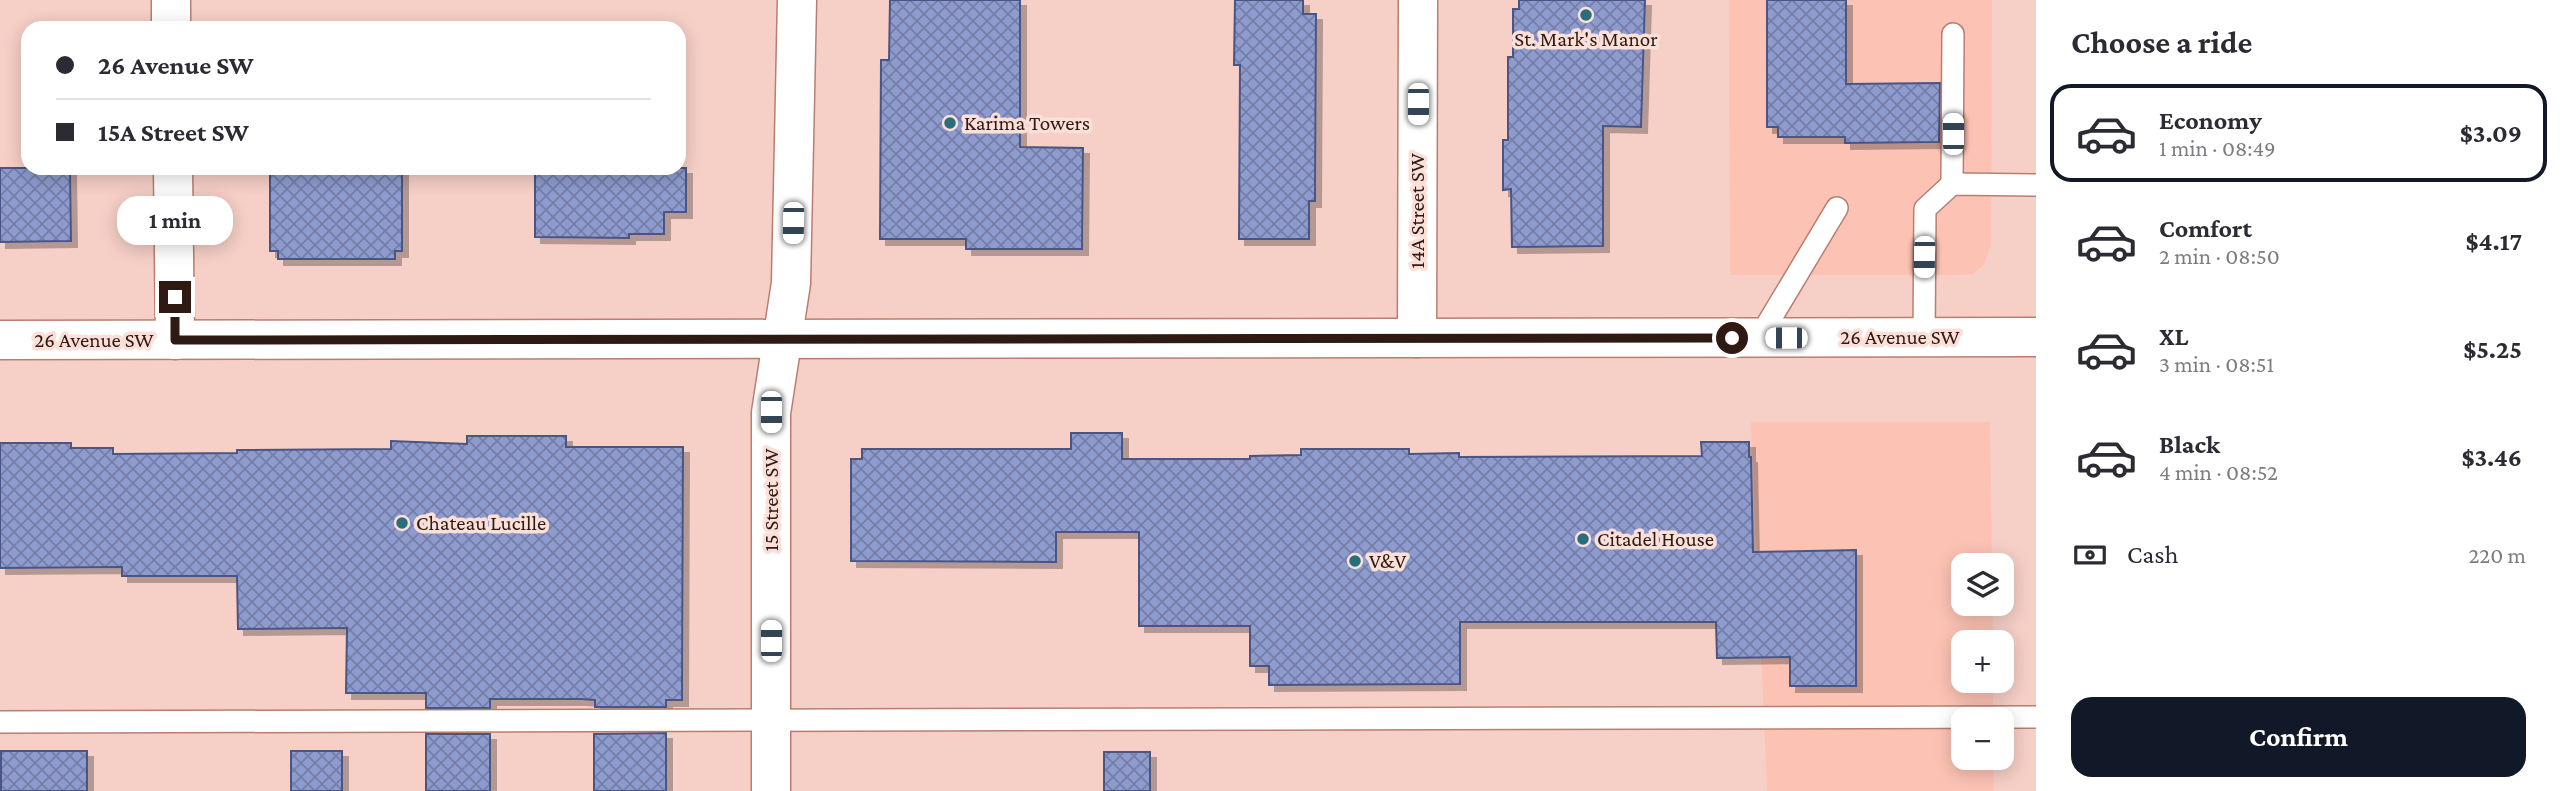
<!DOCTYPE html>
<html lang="en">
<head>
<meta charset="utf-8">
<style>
  body { margin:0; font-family:"Crimson Pro",serif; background:#f2f2f3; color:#2b2b33; height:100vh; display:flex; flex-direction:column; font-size:26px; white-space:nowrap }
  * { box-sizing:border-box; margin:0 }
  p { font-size:23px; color:#7c7c81 }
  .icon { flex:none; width:38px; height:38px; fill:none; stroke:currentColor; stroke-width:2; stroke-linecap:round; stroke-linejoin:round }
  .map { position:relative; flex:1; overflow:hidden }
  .details { display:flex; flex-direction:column; background:#fff; width:525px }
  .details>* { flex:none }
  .banner { position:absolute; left:21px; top:21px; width:665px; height:154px; border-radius:21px; box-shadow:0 4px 18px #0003; display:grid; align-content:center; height:154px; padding:0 35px; background:#fff }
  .fabs { position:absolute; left:1951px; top:553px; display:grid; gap:14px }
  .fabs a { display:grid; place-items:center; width:63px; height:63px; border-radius:14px; background:#fff; box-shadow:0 4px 18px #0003; font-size:35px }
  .end { position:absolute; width:32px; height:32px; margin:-16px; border:9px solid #2f1913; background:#fff; box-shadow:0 0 0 4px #fff }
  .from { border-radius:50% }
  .bubble { position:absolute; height:49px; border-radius:21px; background:#fff; box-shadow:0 4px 18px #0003; font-size:23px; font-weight:700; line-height:49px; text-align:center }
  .car { position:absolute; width:21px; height:42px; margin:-21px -10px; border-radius:9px; box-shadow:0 0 5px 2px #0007; background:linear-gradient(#fff 24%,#345 0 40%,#fff 0 76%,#345 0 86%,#fff 0) }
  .banner b { display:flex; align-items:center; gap:24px; height:66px; font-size:26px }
  .banner b+b { border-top:2px solid #e1e1e2 }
  .banner i { width:18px; height:18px; background:#2b2b33 }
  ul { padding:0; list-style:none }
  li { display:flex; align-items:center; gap:21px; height:98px; margin:0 14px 10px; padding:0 21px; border:4px solid transparent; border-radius:21px }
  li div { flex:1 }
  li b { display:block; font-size:26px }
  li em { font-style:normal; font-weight:700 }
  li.selected { border-color:#111827 }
  li>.icon { width:63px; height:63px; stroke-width:1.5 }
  h2 { padding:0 35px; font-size:32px; line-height:84px }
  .pay { display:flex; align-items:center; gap:18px; height:77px; padding:0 35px; font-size:26px }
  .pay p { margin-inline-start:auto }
  .action { display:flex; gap:14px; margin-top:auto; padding:14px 35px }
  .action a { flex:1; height:80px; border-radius:21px; background:#111827; color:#fff; font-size:28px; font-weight:700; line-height:80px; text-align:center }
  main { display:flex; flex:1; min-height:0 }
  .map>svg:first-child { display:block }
  .built { fill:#fcc3b5 }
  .building { fill:url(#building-cross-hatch); stroke:#4a5483; stroke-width:2; filter:url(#shadow) }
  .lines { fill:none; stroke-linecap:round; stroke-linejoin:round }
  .lane-casing { stroke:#b97e70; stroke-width:24 }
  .street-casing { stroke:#b97e70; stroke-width:41 }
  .secondary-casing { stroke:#b97e70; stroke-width:41 }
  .lane { stroke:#fff; stroke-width:21 }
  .street { stroke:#fff; stroke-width:38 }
  .secondary { stroke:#fff; stroke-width:38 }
  .route { stroke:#2f1913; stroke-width:9 }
  .poi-dot { fill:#286e7c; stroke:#fae0d9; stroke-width:2.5 }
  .labels { text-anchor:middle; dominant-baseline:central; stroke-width:7; stroke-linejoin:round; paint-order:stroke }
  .poi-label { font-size:21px; fill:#2f1913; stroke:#fae0d9; text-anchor:start }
  .street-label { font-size:21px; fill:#2f1913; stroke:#fae0d9 }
</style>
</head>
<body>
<main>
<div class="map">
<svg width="2036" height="791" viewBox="0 0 2036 791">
  <defs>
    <pattern id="building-cross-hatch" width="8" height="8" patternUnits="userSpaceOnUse" patternTransform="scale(1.75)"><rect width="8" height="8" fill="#8e9bce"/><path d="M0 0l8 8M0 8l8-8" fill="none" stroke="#747ea6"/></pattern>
    <filter id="shadow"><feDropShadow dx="6" dy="6" stdDeviation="0" flood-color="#0004"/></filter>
  </defs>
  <rect width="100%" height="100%" fill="#f6cfc6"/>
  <g class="built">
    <path d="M1729,0H1992L1991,245L1983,266L1973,274L1959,275H1730Z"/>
    <path d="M1751,422H1990L1992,565H1964V604H1992L1993,642H1964V681H1993V719H1964V758H1994V791H1767Z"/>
  </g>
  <g class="building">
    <path d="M890,0H1020V147L1083,148L1082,249H966V239H880L881,60H889Z"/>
    <path d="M1235,0H1303V14H1316L1315,201H1309V239H1239L1240,65H1234Z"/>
    <path d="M1519,0H1645L1641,127L1603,126V246L1512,247L1511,189L1503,190V140H1508V57H1513V9H1519Z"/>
    <path d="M1767,0H1846V84L1940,83L1939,142L1845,143V137H1778V127H1767Z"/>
    <path d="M0,168H70L71,241L0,242Z"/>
    <path d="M270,168H402V251H395V259H278V251H270Z"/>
    <path d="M535,168H686V212H664V234H629V238L535,237Z"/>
    <path d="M1071,433H1122V459H1250V456L1301,455V449H1409V454L1459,453V457L1702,456L1701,442H1749V457H1751L1753,552L1856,550V686H1790V657L1717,658L1716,622H1460V684L1269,685V666H1250V626H1139V532H1056V562L851,561V459H862V449H1071Z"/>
    <path d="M467,436H566V447H683L682,700H666V707H595V700L580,699H490V708H426V693H346L347,628L238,629L237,576H122V567L0,568V443H71V448H113V454L237,453V450L391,449V441L467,444Z"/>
    <path d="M666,733V791H594V734Z"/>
    <rect x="426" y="734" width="64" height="57"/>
    <rect x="1" y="751" width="86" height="40"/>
    <rect x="291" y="751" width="51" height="40"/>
    <rect x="1104" y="752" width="46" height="39"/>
  </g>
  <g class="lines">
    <defs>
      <g id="lane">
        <path d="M1952,184L1953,34"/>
        <path d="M1924,337L1925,209L1952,184L2036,185"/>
        <path d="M1759,338L1837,208"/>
        <path d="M0,722L2036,717"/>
      </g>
      <g id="street">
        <path d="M171,0V28"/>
        <path d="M173,168L175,340"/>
        <path d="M1417,338L1418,0"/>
        <path d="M771,791V413L791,283L797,0"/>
      </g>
      <path id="secondary" d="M0,340L2036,337"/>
    </defs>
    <use href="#lane" class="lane-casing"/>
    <use href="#street" class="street-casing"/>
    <use href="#secondary" class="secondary-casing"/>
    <use href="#lane" class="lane"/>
    <use href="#street" class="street"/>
    <use href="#secondary" class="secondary"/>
  </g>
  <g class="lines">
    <path class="route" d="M175,297V340L1732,338"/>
  </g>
  <g class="poi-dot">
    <circle cx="1586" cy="15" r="7"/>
    <circle cx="950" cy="123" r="7"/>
    <circle cx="402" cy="523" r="7"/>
    <circle cx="1583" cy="539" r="7"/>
    <circle cx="1355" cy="561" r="7"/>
  </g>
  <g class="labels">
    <g class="poi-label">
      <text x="1586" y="39" text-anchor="middle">St. Mark's Manor</text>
      <text x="964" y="123">Karima Towers</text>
      <text x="416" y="523">Chateau Lucille</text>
      <text x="1597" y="539">Citadel House</text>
      <text x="1369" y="561">V&amp;V</text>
    </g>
    <g class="street-label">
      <text transform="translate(1417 211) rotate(-90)">14A Street SW</text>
      <text x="1900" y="337">26 Avenue SW</text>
      <text x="94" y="340">26 Avenue SW</text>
      <text transform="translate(771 500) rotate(-90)">15 Street SW</text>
    </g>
  </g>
</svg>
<div class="fabs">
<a><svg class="icon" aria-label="layers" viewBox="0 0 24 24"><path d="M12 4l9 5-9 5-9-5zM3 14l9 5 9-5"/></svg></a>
<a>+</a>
<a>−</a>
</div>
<i class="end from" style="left:1732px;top:338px"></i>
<i class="end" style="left:175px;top:297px"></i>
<div class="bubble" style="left:117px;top:196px;width:116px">1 min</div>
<i class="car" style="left:1418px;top:104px;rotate:180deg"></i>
<i class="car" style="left:1953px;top:134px;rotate:0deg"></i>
<i class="car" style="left:793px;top:223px;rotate:181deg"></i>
<i class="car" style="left:1924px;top:257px;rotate:181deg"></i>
<i class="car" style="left:1786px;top:338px;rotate:270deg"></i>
<i class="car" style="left:771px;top:412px;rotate:180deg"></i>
<i class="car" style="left:771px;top:641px;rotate:0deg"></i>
<div class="banner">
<b><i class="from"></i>26 Avenue SW</b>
<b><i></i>15A Street SW</b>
</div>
</div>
<section class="details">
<h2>Choose a ride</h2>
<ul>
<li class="selected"><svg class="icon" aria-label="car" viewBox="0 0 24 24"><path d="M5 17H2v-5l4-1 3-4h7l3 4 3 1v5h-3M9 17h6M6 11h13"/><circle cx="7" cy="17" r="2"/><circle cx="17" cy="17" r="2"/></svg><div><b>Economy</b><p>1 min · 08:49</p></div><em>$3.09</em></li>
<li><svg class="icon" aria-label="car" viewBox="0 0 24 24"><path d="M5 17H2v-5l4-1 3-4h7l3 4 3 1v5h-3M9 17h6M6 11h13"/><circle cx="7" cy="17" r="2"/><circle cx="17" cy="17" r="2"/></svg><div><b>Comfort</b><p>2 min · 08:50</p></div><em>$4.17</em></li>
<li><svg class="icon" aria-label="car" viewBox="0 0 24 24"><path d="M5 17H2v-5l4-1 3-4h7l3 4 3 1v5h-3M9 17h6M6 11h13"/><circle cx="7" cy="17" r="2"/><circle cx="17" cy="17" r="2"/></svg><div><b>XL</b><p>3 min · 08:51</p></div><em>$5.25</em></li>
<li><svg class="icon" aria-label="car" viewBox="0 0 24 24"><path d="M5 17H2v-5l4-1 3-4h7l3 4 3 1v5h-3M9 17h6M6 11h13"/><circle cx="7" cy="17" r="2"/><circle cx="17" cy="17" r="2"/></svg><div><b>Black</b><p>4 min · 08:52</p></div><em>$3.46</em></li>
</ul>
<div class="pay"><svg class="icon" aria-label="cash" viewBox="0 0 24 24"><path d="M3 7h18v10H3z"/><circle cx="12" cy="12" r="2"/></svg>Cash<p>220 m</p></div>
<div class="action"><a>Confirm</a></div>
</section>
</main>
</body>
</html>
